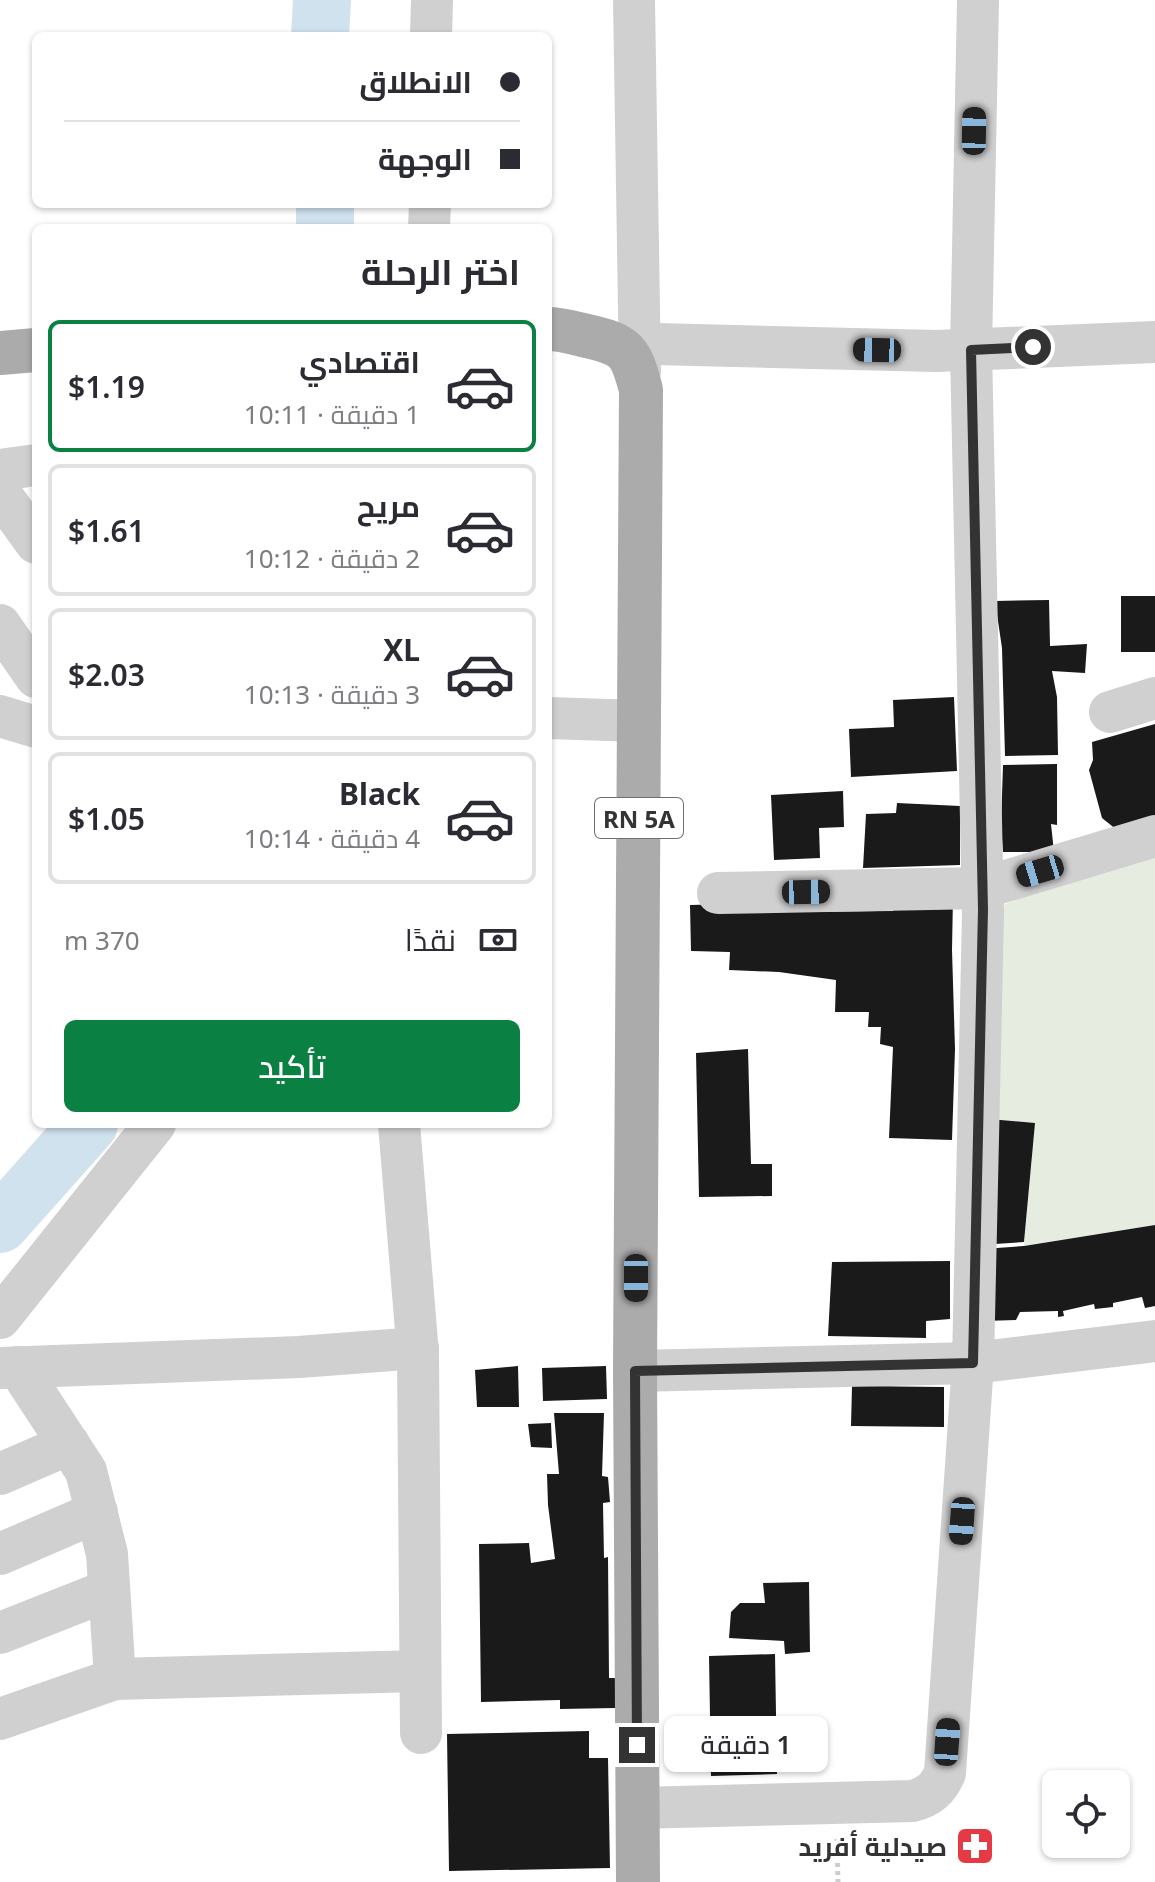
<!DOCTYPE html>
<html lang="ar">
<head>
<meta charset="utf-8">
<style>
  body { margin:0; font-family:"Noto Sans",Cairo,sans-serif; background:#f7f7f7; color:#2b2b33; direction:rtl; height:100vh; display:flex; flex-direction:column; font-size:30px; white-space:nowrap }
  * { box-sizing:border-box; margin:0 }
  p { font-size:26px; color:#7c7c81 }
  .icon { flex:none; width:44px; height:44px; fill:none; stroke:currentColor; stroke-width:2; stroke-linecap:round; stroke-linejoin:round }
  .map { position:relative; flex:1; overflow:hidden; direction:ltr }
  .panel { position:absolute; left:32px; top:224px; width:520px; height:904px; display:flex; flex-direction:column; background:#fff; border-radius:12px; box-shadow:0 2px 6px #0004; direction:rtl }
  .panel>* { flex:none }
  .banner { position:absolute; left:32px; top:32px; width:520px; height:176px; border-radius:12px; box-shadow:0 2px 6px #0004; direction:rtl; display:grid; align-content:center; height:176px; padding:0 32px; background:#fff }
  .controls { position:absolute; left:1042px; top:1770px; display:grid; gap:16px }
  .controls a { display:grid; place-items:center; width:88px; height:88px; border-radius:12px; background:#fff; box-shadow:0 2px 6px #0004; font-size:40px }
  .end { position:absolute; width:36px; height:36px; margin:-18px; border:10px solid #333; background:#fff; box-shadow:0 0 0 4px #fff }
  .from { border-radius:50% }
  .bubble { position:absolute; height:56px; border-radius:12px; background:#fff; box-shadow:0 2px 6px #0004; font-size:26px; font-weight:600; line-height:56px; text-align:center; direction:rtl }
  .car { position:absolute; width:24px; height:48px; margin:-24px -12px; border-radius:10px; box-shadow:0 0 6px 2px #0007; background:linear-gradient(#222 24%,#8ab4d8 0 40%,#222 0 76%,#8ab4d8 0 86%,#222 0) }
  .banner b { display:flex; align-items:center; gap:28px; height:76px; font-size:30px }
  .banner b+b { border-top:2px solid #e1e1e2 }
  .banner i { width:20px; height:20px; background:#2b2b33 }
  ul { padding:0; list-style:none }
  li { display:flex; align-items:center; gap:24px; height:132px; margin:0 16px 12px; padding:0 16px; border:4px solid #e1e1e2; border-radius:12px }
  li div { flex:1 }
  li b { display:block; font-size:30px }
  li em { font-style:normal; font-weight:600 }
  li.active { border-color:#0b8043 }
  li>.icon { width:72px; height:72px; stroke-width:1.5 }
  h2 { padding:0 32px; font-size:36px; line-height:96px }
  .pay { display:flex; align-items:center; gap:20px; height:88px; padding:0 32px; font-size:30px }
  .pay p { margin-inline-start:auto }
  .primary-button { display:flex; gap:16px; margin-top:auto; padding:16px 32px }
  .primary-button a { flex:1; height:92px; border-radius:12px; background:#0b8043; color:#fff; font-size:32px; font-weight:600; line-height:92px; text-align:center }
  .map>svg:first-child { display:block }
  .green { fill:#e6ecdf }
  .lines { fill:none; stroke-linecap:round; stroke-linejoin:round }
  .river { stroke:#cfe2ee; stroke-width:58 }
  .building { fill:#1a1a1a }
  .path { stroke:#cdcdcd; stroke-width:5; stroke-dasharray:4 4; stroke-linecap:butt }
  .minor { stroke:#d0d0d0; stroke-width:42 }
  .major { stroke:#ababab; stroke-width:44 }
  .route { stroke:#333; stroke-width:10 }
  .labels { text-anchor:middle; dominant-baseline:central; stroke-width:8; stroke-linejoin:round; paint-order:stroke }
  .shield { fill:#fff; stroke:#707070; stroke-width:2 }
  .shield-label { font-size:24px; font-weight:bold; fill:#333 }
  .poi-label { font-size:26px; font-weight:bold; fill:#333; stroke:#fff; text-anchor:end }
</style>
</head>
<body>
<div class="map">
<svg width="1155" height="1882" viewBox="0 0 1155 1882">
  <rect width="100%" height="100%" fill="#fff"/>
  <path class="green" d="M1155,849V1225L1024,1246L1035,1123L989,1119L983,914L1066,877Z"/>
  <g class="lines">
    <g class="river">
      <path d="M320,36L322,0"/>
      <path d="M325,204V228"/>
      <path d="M0,1224L89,1124"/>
    </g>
  </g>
  <g class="building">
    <rect x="1121" y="596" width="34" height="56"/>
    <path d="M1049,600L1050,646L1087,644L1085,673L1052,671L1057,697L1058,755L1005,756L1002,648L995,601Z"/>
    <path d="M954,697L957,771L851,777L849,729L894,727L893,700Z"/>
    <path d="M1155,724V821L1117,830L1102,818L1089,770L1093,760L1092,742Z"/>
    <path d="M1057,764V825L1051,824L1054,852H1003L1001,826L1003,765Z"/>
    <path d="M843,791L844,827L819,828L820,858L774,860L771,795Z"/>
    <path d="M897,803L960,806V865L863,868L866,814L896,813Z"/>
    <path d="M953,896L952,950L955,1049L952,1140L889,1138L893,1047L880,1044L881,1027H868L869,1012H835L836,980L779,972L729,970L730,952L691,951L690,905L730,904L796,912L893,911L895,901Z"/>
    <path d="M748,1049L751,1164H772V1196L699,1197L696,1053Z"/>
    <path d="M989,1119L1035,1123L1024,1242L979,1245Z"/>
    <path d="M1155,1225V1306L1145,1308L1142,1297L1113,1303V1307L1095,1309L1094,1304L1063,1311L1064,1316L1058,1317V1311L1020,1312L1016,1320L984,1321L983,1249L1024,1246Z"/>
    <path d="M950,1261V1319L926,1321V1338L828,1336L832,1262Z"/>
    <path d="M518,1366L519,1407H477L475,1370Z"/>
    <path d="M606,1366L607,1399L543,1401L542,1368Z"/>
    <path d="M852,1386L944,1387V1427L851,1426Z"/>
    <path d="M554,1413H604L602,1476L608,1477L610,1502L603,1503L604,1558L608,1557L609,1678H616V1708L560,1709V1700L481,1702L479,1544L529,1543L531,1563L555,1559L548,1505L547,1474H559Z"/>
    <path d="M551,1423L552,1448L531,1447L528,1424Z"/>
    <path d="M809,1582L810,1652L785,1654L784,1641L729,1638L731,1612L740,1603H765L763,1583Z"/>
    <path d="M775,1654L777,1774L711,1776L709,1656Z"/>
    <path d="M589,1731V1758H608L610,1868L449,1871L447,1734Z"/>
  </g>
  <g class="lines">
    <path class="path" d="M837,1839L838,1882"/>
    <g class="minor">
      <path d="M634,0L640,371"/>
      <path d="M431,36L432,0"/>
      <path d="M429,228L430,204"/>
      <path d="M616,343L936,351L1155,342"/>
      <path d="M0,470L36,465"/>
      <path d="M0,493L36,543"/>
      <path d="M0,625L36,677"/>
      <path d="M1110,712L1155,698"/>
      <path d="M0,716L36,727"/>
      <path d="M548,718L639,721"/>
      <path d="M718,893L983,888L1155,836"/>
      <path d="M399,1124L418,1354L421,1733"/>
      <path d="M0,1318L155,1124"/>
      <path d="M18,1367L86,1471L107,1554L115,1679L420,1671"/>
      <path d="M0,1368L299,1357L418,1348"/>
      <path d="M635,1371L973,1363L1155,1341"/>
      <path d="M0,1474L69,1444"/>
      <path d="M0,1554L97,1512"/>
      <path d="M0,1633L109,1590"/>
      <path d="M0,1719L115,1679"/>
      <path d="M637,1808L912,1801C929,1797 938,1789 945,1773L973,1363L983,914L971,350L978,0"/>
    </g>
    <g class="major">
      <path d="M548,329C561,329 574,333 587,336C627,345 631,351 641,390L635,1371L638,1882"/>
      <path d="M0,353L36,350"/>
    </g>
  </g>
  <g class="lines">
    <path class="route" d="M637,1745L635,1371L973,1363L983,909L971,350L1033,347"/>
  </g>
  <defs>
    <symbol id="pharmacy-square" viewBox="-11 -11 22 22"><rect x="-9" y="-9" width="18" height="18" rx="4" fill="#e63946" stroke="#fff"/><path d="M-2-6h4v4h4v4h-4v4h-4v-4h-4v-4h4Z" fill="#fff"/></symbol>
  </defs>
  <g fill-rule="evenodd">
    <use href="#pharmacy-square" x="953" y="1824" width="44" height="44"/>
  </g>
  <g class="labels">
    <rect class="shield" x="595" y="798" width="88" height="40" rx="6"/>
    <g class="shield-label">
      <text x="639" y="818">RN 5A</text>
    </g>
    <g class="poi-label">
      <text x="947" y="1846">صيدلية أفريد</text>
    </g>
  </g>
</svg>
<div class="controls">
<a><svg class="icon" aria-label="locate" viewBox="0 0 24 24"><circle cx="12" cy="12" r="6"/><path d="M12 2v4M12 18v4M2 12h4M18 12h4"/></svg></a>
</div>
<i class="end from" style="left:1033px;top:347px"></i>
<i class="end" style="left:637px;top:1745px"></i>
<div class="bubble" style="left:664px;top:1716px;width:164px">1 دقيقة</div>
<i class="car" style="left:974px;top:131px;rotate:1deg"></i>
<i class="car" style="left:877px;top:350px;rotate:271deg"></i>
<i class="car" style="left:1040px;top:871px;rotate:253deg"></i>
<i class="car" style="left:806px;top:892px;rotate:89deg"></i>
<i class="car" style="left:636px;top:1278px;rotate:180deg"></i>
<i class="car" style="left:962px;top:1521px;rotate:184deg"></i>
<i class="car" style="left:947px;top:1742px;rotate:4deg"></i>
<div class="banner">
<b><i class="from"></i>الانطلاق</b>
<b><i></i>الوجهة</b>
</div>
<section class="panel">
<h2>اختر الرحلة</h2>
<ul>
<li class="active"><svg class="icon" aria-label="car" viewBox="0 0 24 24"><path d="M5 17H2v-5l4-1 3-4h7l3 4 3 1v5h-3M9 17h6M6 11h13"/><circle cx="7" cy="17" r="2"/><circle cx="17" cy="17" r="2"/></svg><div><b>اقتصادي</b><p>1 دقيقة · 10:11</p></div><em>$1.19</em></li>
<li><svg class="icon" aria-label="car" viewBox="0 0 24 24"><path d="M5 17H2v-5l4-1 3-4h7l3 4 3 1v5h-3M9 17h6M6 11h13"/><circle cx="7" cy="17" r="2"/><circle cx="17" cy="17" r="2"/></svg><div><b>مريح</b><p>2 دقيقة · 10:12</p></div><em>$1.61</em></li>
<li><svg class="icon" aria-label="car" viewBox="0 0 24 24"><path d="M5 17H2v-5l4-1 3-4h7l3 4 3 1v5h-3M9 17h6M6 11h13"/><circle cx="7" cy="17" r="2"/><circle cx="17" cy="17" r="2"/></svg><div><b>XL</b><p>3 دقيقة · 10:13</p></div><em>$2.03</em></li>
<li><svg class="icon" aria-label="car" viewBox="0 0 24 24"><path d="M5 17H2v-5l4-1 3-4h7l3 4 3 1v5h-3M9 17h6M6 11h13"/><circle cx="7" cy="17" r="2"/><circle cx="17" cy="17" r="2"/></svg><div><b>Black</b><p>4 دقيقة · 10:14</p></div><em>$1.05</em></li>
</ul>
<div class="pay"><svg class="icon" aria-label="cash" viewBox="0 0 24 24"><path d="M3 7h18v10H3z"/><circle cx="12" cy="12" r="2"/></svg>نقدًا<p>370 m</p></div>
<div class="primary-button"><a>تأكيد</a></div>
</section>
</div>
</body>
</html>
